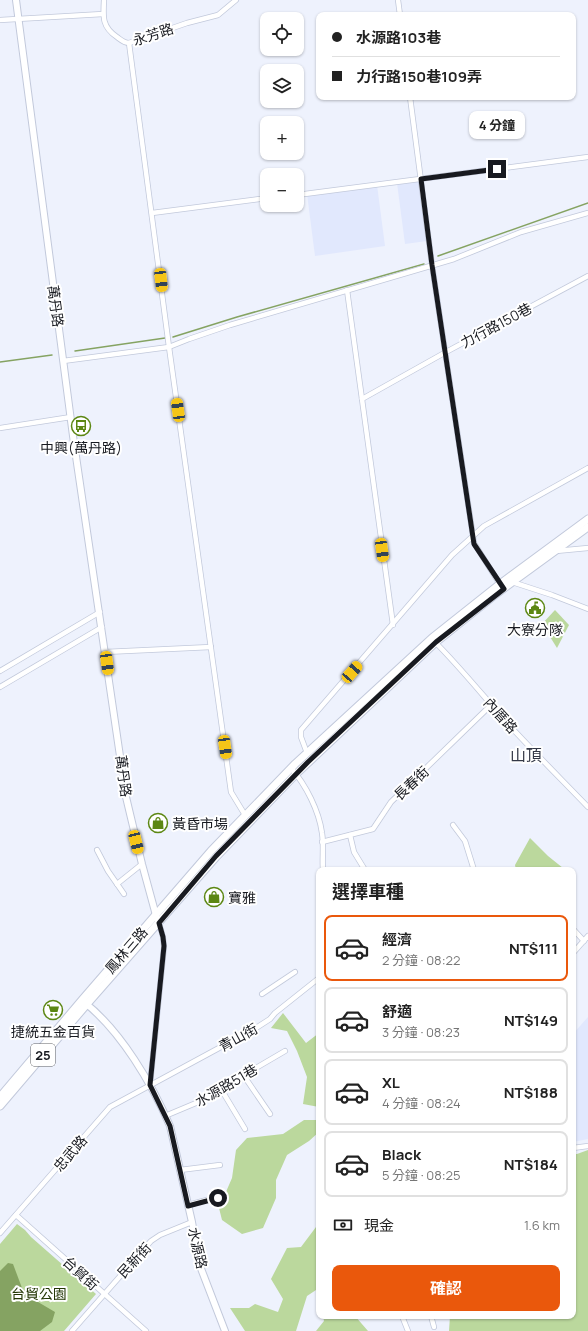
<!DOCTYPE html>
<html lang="zh-TW">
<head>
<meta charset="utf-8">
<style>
  body { margin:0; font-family:Manrope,"Noto Sans TC",sans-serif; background:#f6f6f6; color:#222; height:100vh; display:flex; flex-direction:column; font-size:15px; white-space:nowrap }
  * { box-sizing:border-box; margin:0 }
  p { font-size:13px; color:#767676 }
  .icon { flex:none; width:22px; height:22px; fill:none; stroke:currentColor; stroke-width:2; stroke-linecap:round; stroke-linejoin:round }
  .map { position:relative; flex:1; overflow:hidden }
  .details { position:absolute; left:316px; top:867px; width:260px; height:452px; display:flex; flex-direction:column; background:#fff; border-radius:8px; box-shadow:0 1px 3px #0004 }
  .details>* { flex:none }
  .top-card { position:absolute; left:316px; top:12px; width:260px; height:88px; border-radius:8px; box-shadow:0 1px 3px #0004; display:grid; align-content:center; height:88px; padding:0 16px; background:#fff }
  .tools { position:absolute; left:260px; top:12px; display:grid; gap:8px }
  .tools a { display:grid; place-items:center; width:44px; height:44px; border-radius:8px; background:#fff; box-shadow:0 1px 3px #0004; font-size:20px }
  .end { position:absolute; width:18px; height:18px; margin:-9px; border:5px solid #181a20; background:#fff; box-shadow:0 0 0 2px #fff }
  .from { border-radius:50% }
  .bubble { position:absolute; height:28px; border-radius:8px; background:#fff; box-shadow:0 1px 3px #0004; font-size:13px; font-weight:700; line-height:28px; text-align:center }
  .car { position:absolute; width:12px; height:24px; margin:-12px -6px; border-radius:5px; box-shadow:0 0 3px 1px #0007; background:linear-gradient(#f5c518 24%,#345 0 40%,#f5c518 0 76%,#345 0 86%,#f5c518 0) }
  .top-card b { display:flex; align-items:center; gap:14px; height:38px; font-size:15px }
  .top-card b+b { border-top:1px solid #e0e0e0 }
  .top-card i { width:10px; height:10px; background:#222 }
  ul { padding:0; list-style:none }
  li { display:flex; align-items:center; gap:12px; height:66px; margin:0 8px 6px; padding:0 8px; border:2px solid #e0e0e0; border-radius:8px }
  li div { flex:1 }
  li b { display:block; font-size:15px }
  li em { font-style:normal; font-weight:700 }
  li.on { border-color:#ea580c }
  li>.icon { width:36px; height:36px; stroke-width:1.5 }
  h2 { padding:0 16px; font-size:18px; line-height:48px }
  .pay { display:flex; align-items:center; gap:10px; height:44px; padding:0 16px; font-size:15px }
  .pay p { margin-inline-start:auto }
  .primary-button { display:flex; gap:8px; margin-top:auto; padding:8px 16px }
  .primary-button a { flex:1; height:46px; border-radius:8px; background:#ea580c; color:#fff; font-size:16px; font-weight:700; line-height:46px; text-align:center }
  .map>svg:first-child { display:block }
  .built { fill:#e1e8fd }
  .green { fill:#bbd89d }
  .water { fill:#85a362 }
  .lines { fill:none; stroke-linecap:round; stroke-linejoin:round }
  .stream { stroke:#85a362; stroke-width:1.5 }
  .street-casing { stroke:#c2c9db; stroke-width:6 }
  .secondary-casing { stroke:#c2c9db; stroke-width:8 }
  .primary-casing { stroke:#c2c9db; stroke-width:9 }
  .street { stroke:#fff; stroke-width:4.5 }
  .secondary { stroke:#fff; stroke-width:6 }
  .primary { stroke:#fff; stroke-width:7 }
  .route { stroke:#181a20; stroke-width:5 }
  .labels { text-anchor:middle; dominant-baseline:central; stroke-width:4; stroke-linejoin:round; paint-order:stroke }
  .shield { fill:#fff; stroke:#5d5f63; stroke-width:1 }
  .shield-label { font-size:13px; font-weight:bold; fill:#181a20 }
  .street-label { font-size:14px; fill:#181a20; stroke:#fff }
  .poi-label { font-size:14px; fill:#181a20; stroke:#fff }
  .park-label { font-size:14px; fill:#233605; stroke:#fff }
  .quarter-label { font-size:16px; fill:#333846; stroke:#fff }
</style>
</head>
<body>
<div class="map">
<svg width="588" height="1331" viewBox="0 0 588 1331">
  <rect width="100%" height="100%" fill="#eef2fd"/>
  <g class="built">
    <path d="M419,180L427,241L405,244L397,183Z"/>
    <path d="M377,185L385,246L315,256L307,194Z"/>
    <path d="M588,1017V1139L573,1142V1034Z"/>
  </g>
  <g class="green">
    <path d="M555,610L569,625L557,648L542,624Z"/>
    <path d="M530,838L548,856L563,868L562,870H516L515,865Z"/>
    <path d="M283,1013L306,1043L319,1033V1107L303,1104L307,1077L297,1051L287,1031L271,1028Z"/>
    <path d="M304,1120H319V1132L309,1141L287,1155L276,1180V1198L263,1228L242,1234L222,1220L219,1208L232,1178L236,1150L247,1138L283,1134Z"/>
    <path d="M588,1150V1331H449L450,1316H573V1154H577Z"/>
    <path d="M319,1223V1300L316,1290L307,1296L296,1331H245L230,1308H249L255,1304L278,1312L283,1299L271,1279L287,1248L301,1247Z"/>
    <path d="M17,1224L25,1230L31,1237L96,1294L64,1331H0V1244Z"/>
    <path d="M323,1316H355L368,1331H316L324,1321Z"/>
  </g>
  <path class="water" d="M8,1263L13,1264L22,1288L38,1302L55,1312L52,1322L40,1331H0V1271Z"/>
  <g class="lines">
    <g class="stream">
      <path d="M438,256L588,203"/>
      <path d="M173,337L237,317L424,264"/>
      <path d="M75,351L165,338"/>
      <path d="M0,362L52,355"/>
    </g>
    <defs>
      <g id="street">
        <path d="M104,0C103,17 102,27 117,37C121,40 124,43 129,43L187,23L218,15L236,0"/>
        <path d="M398,0L400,15"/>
        <path d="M0,20L103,14"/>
        <path d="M129,43L169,347L231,792L245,815"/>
        <path d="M410,97L432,265L474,543L501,586"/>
        <path d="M297,195L588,157"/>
        <path d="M152,213L267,198"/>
        <path d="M347,290L393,625"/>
        <path d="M63,361L169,347L189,339L230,325L454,259L521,232L588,213"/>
        <path d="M362,399L446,352L588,276"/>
        <path d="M0,428L71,417"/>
        <path d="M556,551L588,548"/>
        <path d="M512,582L552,595L588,609"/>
        <path d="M434,641C461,668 484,697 509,725C535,753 562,780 588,807"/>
        <path d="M105,652L211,647"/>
        <path d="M0,671L100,612"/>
        <path d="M0,687L102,627"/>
        <path d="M307,753L301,737V730L452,555L473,536L484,526L588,468"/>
        <path d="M291,768C306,785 319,811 322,833C324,845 322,858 323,870"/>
        <path d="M453,825L465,841L474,870"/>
        <path d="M350,835L354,852L365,870"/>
        <path d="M322,842L373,829L391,802L491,705"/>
        <path d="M97,850L108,871L124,894"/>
        <path d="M117,884L142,864"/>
        <path d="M573,929L584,941"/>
        <path d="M573,953L588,936"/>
        <path d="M262,994L295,972"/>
        <path d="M244,1076L270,1114"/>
        <path d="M150,1085L164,947L163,937L159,923"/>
        <path d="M221,1089L245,1129"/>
        <path d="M165,1116L196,1103L285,1051"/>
        <path d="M573,1148L588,1146"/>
        <path d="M180,1170L220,1165"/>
        <path d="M188,1205L218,1197"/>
        <path d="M16,1215L146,1331"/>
        <path d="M0,1233L110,1107L256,1028L270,1019L275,1013L319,978"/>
        <path d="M402,1316L408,1331"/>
        <path d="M431,1316L434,1327"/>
        <path d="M72,1331L151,1241L160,1235L192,1222"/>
      </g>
      <g id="secondary">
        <path d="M16,0L73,436L126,797L142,864L157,919"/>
        <path d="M84,1002C121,1031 152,1084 170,1126L192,1222L200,1266L225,1331"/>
      </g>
      <g id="primary">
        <path d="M0,1097L82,1000L211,851L295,764L432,638L500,584L588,519"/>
        <path d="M0,1106L87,1004L216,857L296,774L436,642L496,594L588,527"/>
      </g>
    </defs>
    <use href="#street" class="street-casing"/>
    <use href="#secondary" class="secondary-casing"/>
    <use href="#primary" class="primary-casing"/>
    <use href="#street" class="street"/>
    <use href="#secondary" class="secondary"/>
    <use href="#primary" class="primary"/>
  </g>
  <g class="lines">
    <path class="route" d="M218,1198L188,1206L170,1126L150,1085L164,946L163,937L159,923L216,856L308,762L436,642L504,589L474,544L432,265L421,179L497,169"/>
  </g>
  <defs>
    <symbol id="bus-ring" viewBox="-11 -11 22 22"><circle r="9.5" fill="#fff" stroke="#5c8713" stroke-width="1.5"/><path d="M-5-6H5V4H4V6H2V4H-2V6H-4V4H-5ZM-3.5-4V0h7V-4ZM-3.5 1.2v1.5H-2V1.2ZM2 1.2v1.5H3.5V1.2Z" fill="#5c8713"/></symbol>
    <symbol id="civic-ring" viewBox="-11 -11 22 22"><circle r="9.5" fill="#fff" stroke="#5c8713" stroke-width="1.5"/><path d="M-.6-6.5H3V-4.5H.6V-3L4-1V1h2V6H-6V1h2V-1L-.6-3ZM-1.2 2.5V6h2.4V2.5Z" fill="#5c8713"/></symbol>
    <symbol id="shop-ring" viewBox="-11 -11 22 22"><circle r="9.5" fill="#fff" stroke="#5c8713" stroke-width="1.5"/><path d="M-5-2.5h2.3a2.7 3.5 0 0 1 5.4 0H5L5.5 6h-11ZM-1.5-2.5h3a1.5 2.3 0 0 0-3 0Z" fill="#5c8713"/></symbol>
    <symbol id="supermarket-ring" viewBox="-11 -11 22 22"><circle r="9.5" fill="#fff" stroke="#5c8713" stroke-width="1.5"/><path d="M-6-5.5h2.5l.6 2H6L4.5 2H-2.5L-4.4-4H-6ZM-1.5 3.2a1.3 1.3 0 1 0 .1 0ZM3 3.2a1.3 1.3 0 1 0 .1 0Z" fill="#5c8713"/></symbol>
  </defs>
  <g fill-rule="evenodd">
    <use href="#bus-ring" x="70" y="415" width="22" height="22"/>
    <use href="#civic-ring" x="524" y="597" width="22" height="22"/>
    <use href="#shop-ring" x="147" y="812" width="22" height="22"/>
    <use href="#shop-ring" x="203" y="886" width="22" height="22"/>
    <use href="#supermarket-ring" x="42" y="999" width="22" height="22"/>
  </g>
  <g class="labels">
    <rect class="shield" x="31" y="1044" width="24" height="22" rx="3"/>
    <g class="shield-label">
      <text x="43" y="1055">25</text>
    </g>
    <g class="street-label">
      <text transform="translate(153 34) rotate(-18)">永芳路</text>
      <text transform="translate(56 306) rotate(82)">萬丹路</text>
      <text transform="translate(496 325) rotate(-28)">力行路150巷</text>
      <text transform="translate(501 715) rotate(48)">內厝路</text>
      <text transform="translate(124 776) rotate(82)">萬丹路</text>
      <text transform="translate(411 783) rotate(-43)">長春街</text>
      <text transform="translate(126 950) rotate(-49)">鳳林三路</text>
      <text transform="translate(238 1037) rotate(-29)">青山街</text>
      <text transform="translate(226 1085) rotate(-30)">水源路51巷</text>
      <text transform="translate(70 1153) rotate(-49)">忠武路</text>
      <text transform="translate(198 1248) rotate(77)">水源路</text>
      <text transform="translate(134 1260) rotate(-47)">民新街</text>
      <text transform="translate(81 1273) rotate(42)">台貿街</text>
    </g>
    <g class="poi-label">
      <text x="81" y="447">中興(萬丹路)</text>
      <text x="535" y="629">大寮分隊</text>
      <text x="172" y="823" text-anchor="start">黃昏市場</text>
      <text x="228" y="897" text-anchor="start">寶雅</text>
      <text x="53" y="1031">捷統五金百貨</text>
    </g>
    <g class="park-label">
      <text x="39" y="1293">台貿公園</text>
    </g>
    <g class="quarter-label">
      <text x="526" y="755">山頂</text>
    </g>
  </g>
</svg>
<div class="tools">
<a><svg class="icon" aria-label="locate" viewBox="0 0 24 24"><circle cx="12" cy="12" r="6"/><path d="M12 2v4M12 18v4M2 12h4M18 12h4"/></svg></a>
<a><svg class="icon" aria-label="layers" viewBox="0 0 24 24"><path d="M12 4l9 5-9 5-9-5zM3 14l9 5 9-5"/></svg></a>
<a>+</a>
<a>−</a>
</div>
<i class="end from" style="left:218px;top:1198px"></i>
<i class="end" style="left:497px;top:169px"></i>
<div class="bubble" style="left:469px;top:111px;width:56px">4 分鐘</div>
<i class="car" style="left:161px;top:280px;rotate:173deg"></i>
<i class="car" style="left:178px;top:410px;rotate:352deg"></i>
<i class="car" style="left:382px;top:550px;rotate:172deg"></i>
<i class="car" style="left:107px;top:663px;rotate:172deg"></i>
<i class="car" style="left:352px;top:672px;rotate:41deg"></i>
<i class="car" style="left:225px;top:747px;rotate:172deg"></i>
<i class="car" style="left:136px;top:842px;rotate:166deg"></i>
<div class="top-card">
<b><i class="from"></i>水源路103巷</b>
<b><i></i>力行路150巷109弄</b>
</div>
<section class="details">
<h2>選擇車種</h2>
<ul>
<li class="on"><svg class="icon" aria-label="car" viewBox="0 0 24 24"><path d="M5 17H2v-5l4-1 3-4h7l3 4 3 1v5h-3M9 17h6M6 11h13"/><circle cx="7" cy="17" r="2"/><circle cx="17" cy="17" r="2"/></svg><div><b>經濟</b><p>2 分鐘 · 08:22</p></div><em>NT$111</em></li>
<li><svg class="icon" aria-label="car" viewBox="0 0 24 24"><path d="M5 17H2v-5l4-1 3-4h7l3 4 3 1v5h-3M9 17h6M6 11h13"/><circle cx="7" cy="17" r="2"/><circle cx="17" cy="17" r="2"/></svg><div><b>舒適</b><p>3 分鐘 · 08:23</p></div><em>NT$149</em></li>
<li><svg class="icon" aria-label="car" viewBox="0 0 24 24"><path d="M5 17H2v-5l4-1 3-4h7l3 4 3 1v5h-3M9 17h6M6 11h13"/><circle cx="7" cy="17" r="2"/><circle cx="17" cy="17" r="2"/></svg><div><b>XL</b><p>4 分鐘 · 08:24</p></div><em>NT$188</em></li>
<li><svg class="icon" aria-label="car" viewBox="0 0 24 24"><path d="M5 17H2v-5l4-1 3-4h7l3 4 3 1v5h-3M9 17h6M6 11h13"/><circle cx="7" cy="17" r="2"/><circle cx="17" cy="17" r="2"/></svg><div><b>Black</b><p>5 分鐘 · 08:25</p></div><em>NT$184</em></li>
</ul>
<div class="pay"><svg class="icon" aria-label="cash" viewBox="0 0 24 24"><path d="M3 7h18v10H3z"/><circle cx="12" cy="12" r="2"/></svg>現金<p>1.6 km</p></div>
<div class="primary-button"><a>確認</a></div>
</section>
</div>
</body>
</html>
